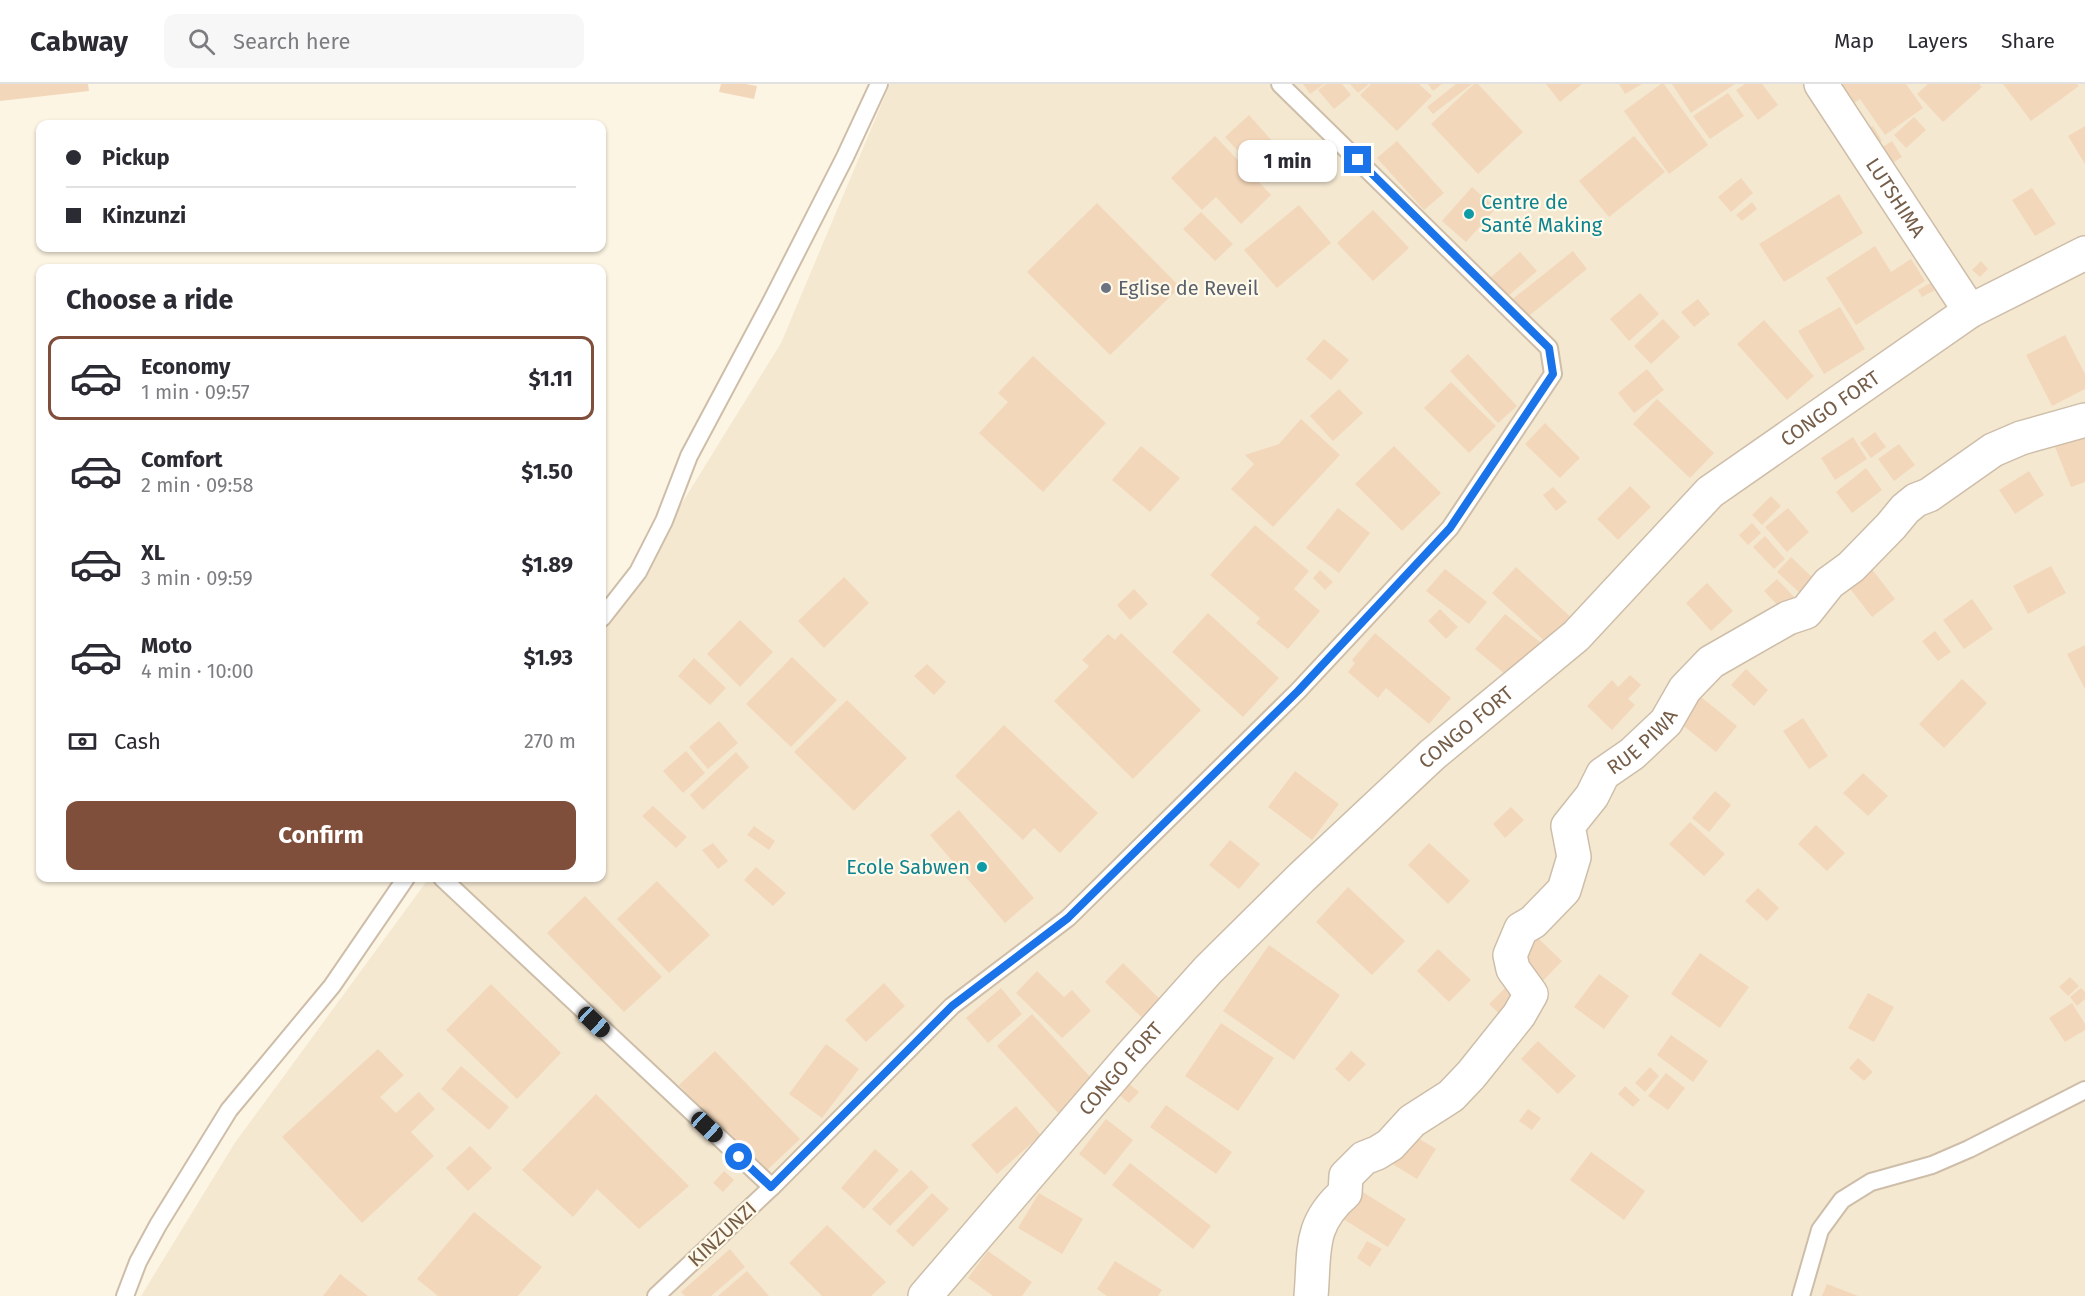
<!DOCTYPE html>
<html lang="en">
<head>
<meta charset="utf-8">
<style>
  body { margin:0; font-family:"Fira Sans",sans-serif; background:#f7f7f7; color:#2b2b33; height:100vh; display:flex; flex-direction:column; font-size:22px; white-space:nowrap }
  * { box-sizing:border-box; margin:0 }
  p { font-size:20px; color:#7c7c81 }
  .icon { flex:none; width:33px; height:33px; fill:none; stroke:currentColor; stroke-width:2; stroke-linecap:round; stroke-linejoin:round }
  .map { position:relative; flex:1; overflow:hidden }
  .side { position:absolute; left:36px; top:180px; width:570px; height:618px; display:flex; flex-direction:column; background:#fff; border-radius:12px; box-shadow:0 2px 4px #0004 }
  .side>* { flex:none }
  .banner { position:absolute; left:36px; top:36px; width:570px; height:132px; border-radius:12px; box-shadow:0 2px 4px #0004; display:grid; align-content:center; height:132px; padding:0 30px; background:#fff }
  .end { position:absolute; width:27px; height:27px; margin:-14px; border:8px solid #1a73e8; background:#fff; box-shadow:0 0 0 3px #fff }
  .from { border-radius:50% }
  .bubble { position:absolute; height:42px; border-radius:12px; background:#fff; box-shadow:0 2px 4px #0004; font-size:20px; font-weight:700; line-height:42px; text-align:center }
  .car { position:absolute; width:18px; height:36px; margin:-18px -9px; border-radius:8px; box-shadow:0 0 4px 2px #0007; background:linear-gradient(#222 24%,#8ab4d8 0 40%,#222 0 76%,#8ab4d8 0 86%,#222 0) }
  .banner b { display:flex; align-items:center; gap:21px; height:57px; font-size:22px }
  .banner b+b { border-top:2px solid #e1e1e2 }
  .banner i { width:15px; height:15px; background:#2b2b33 }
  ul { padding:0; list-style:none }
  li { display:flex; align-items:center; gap:18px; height:84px; margin:0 12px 9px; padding:0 18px; border:3px solid transparent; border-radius:12px }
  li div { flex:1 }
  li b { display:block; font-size:22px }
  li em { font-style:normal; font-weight:700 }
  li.active { border-color:#804f3b }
  li>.icon { width:54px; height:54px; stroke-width:1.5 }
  h2 { padding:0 30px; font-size:27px; line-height:72px }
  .pay { display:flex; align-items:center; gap:15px; height:66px; padding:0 30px; font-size:22px }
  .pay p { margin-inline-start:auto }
  .action { display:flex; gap:12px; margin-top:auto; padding:12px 30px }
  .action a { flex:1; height:69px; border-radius:12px; background:#804f3b; color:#fff; font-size:24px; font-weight:700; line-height:69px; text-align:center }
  header { display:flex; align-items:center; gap:36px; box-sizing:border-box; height:84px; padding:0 30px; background:#fff; border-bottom:2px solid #e1e1e2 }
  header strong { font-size:28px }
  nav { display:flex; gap:33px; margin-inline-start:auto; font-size:21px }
  .search { width:420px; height:54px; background:#f7f7f7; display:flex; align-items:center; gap:15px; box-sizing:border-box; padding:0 21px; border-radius:12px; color:#7c7c81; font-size:22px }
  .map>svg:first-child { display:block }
  .residential { fill:#f4e8d1 }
  .building { fill:#f3d7ba }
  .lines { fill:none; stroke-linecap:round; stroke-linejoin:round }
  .lane-casing { stroke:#cebea9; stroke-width:20 }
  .street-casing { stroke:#cebea9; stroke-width:36 }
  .lane { stroke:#fff; stroke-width:16 }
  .street { stroke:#fff; stroke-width:33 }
  .route { stroke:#1a73e8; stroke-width:8 }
  .culture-dot { fill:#0f9aa8; stroke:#fff9e9; stroke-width:2 }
  .worship-dot { fill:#6b7280; stroke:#fff9e9; stroke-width:2 }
  .labels { text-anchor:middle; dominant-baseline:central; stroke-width:4.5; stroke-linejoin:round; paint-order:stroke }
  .street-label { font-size:20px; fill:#755d48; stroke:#fff9e9 }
  .culture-label { font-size:20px; fill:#0d838f; stroke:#fff9e9; text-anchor:start }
  .worship-label { font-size:20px; fill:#5b616d; stroke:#fff9e9; text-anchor:start }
</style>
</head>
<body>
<header>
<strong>Cabway</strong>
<div class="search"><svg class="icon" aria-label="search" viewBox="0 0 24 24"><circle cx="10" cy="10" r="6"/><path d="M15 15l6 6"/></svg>Search here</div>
<nav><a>Map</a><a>Layers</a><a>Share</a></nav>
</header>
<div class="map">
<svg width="2085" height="1212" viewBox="0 0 2085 1212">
  <rect width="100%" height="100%" fill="#fdf5e3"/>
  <path class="residential" d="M890,0H2085V1212H141L234,1060L429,794H602V548L781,259Z"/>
  <g class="building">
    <path d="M0,0H88L89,7L0,17Z"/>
    <path d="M721,0H746L757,2L754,15L719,8Z"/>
    <path d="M1303,0H1324L1310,10Z"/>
    <path d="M1326,0H1342L1351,11L1334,25L1318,6Z"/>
    <path d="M1350,0H1369L1358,9Z"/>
    <path d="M1371,0H1419L1432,12L1397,47L1360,11Z"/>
    <path d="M1428,0H1442L1433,7Z"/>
    <path d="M1456,0H1472L1433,30L1427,23Z"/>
    <path d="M1474,0H1478L1523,48L1478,90L1431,40Z"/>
    <path d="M1546,0H1582L1560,18Z"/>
    <path d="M1619,0H1642L1625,10Z"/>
    <path d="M1661,0H1664L1708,61L1669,90L1624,27Z"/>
    <path d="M1672,0H1735L1691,29Z"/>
    <path d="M1745,0H1762L1778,21L1758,36L1736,6Z"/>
    <path d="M1840,0H1906L1923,24L1885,51L1860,15L1851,21Z"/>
    <path d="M1928,0H1979L1982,3L1943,38L1917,10Z"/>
    <path d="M2003,0H2077L2079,2L2031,37Z"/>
    <path d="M1728,9L1744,32L1710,55L1693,32Z"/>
    <path d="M1249,31L1291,78L1267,99L1225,53Z"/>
    <path d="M1914,33L1926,46L1906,64L1894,51Z"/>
    <path d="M1873,42L1882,57L1875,61L1866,46Z"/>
    <path d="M2085,42V80L2068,52Z"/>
    <path d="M1215,52L1271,111L1241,140L1216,113L1202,126L1171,94Z"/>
    <path d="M1634,52L1665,88L1609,133L1579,97Z"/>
    <path d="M1397,57L1444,109L1424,126L1377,74Z"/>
    <path d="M1892,57L1902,73L1891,80L1881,64Z"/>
    <path d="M1741,94L1753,109L1731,128L1718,113Z"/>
    <path d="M1472,103L1496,124L1466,158L1442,137Z"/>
    <path d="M2032,104L2056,140L2035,152L2012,116Z"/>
    <path d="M1839,110L1863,149L1784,198L1759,160Z"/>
    <path d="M1752,118L1757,125L1742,137L1736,131Z"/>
    <path d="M1097,119L1180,203L1110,271L1027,188Z"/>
    <path d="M1299,121L1331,159L1277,204L1244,166Z"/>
    <path d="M1373,126L1409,164L1373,197L1337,159Z"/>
    <path d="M1201,128L1233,160L1215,177L1183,145Z"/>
    <path d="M1875,162L1891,188L1911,175L1925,197L1856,241L1826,194Z"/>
    <path d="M1573,167L1587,185L1525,235L1510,217Z"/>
    <path d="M1520,168L1537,187L1507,213L1490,194Z"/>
    <path d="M1981,177L1988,185L1980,193L1972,186Z"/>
    <path d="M1932,198L1935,206L1922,213L1918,206Z"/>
    <path d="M1640,209L1659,230L1629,257L1610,235Z"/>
    <path d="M1698,215L1710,230L1694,243L1681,228Z"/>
    <path d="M1840,223L1865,265L1824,290L1798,247Z"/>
    <path d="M1663,235L1680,253L1651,280L1634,262Z"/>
    <path d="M1764,236L1814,292L1787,316L1737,260Z"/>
    <path d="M2065,251L2085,290V305L2052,322L2026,271Z"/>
    <path d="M1324,255L1349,276L1331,296L1306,275Z"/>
    <path d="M1468,270L1517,322L1498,339L1450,287Z"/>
    <path d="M1033,272L1106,339L1043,408L979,349L1008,318L998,309Z"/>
    <path d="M1647,285L1664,306L1634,329L1618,309Z"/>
    <path d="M1451,298L1496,342L1469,369L1424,324Z"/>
    <path d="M1339,305L1363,329L1333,357L1310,332Z"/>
    <path d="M1657,315L1714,369L1690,394L1633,340Z"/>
    <path d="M1301,335L1340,371L1273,443L1231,405L1254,380L1245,371L1279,360Z"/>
    <path d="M1545,339L1580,374L1560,394L1525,360Z"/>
    <path d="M1875,348L1886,363L1871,374L1860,359Z"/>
    <path d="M2085,351V398L2071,403L2055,363Z"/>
    <path d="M1853,353L1867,375L1835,396L1821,374Z"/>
    <path d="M1899,360L1915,381L1894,397L1878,375Z"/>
    <path d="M1141,362L1180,394L1150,428L1112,396Z"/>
    <path d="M1394,362L1441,409L1402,447L1355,400Z"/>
    <path d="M1866,384L1882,406L1852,429L1836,408Z"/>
    <path d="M2029,387L2044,411L2015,430L1999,406Z"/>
    <path d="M1630,402L1651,423L1618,456L1597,435Z"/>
    <path d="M1553,403L1567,418L1556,427L1543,411Z"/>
    <path d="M1771,412L1781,422L1762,441L1752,431Z"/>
    <path d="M1338,424L1370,449L1339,489L1306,464Z"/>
    <path d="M1788,424L1809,448L1787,468L1765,443Z"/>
    <path d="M1752,439L1761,449L1748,461L1739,451Z"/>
    <path d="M1255,441L1309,487L1294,505L1320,527L1288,565L1256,539L1260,534L1210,491Z"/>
    <path d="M1765,452L1785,475L1774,485L1753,463Z"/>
    <path d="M1791,473L1813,494L1800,509L1777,488Z"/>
    <path d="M2051,482L2066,509L2028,530L2013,502Z"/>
    <path d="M1516,483L1574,536L1549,561L1492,509Z"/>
    <path d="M1871,484L1895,515L1872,533L1848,502Z"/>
    <path d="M1445,485L1487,518L1469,540L1426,507Z"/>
    <path d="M1320,486L1333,498L1325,506L1313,494Z"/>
    <path d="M844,493L869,519L824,564L798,537Z"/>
    <path d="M1777,495L1796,515L1783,527L1764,507Z"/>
    <path d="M1707,499L1733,527L1711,547L1686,519Z"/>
    <path d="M1134,505L1148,520L1130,536L1117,521Z"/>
    <path d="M1972,515L1993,545L1964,565L1943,536Z"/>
    <path d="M1440,525L1458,543L1446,555L1428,537Z"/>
    <path d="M1208,529L1279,594L1243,633L1172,568Z"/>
    <path d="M1505,530L1540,558L1510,594L1475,565Z"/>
    <path d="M740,536L773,568L740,603L707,570Z"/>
    <path d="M1935,547L1951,568L1938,577L1922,557Z"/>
    <path d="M1121,549L1201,626L1133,695L1054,617L1089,582L1082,576L1108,550L1115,556Z"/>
    <path d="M1375,549L1451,614L1429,640L1386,604L1378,614L1348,588L1355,579L1352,576Z"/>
    <path d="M2085,561V605L2067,570Z"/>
    <path d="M792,573L837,616L791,663L746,620Z"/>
    <path d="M694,574L726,604L710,621L678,592Z"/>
    <path d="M927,580L946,598L934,611L914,592Z"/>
    <path d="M1746,585L1768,606L1754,622L1731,601Z"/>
    <path d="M1630,591L1641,601L1628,615L1635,621L1612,646L1587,622L1612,596L1618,603Z"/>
    <path d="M1962,595L1987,619L1944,664L1919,640Z"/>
    <path d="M1696,609L1737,642L1716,668L1675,635Z"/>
    <path d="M847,616L907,674L854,727L794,668Z"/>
    <path d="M1803,634L1828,672L1809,685L1783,647Z"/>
    <path d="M719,637L738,659L708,685L689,663Z"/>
    <path d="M1004,641L1098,729L1060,769L1034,744L1023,756L955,692Z"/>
    <path d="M686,667L705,689L683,709L663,687Z"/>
    <path d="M736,668L749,683L703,726L690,711Z"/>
    <path d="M1295,687L1339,720L1312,756L1268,723Z"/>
    <path d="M1863,689L1888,712L1868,732L1843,709Z"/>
    <path d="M1715,707L1731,721L1709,748L1692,734Z"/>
    <path d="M653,722L687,753L676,764L642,732Z"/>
    <path d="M1511,723L1524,736L1505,754L1493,740Z"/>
    <path d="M959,726L1034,814L1005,839L930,751Z"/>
    <path d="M1690,738L1725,770L1704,792L1669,760Z"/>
    <path d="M1816,741L1845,769L1827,787L1798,760Z"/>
    <path d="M754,742L775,757L769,766L747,751Z"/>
    <path d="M1230,756L1260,780L1239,805L1209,781Z"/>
    <path d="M713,759L728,777L718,785L702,766Z"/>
    <path d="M1429,759L1470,797L1448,820L1408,781Z"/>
    <path d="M756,783L786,809L773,822L744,796Z"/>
    <path d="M657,797L710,851L669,889L617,835Z"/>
    <path d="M1348,803L1405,857L1372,891L1316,838Z"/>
    <path d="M1758,804L1779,824L1767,837L1745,817Z"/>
    <path d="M585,812L662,893L624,928L547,849Z"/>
    <path d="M1538,854L1562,877L1541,899L1517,876Z"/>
    <path d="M1269,861L1340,911L1294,976L1223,927Z"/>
    <path d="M1438,865L1471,896L1449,918L1417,887Z"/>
    <path d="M1700,869L1749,903L1720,944L1671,910Z"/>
    <path d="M1123,879L1171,926L1153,944L1105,898Z"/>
    <path d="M1037,887L1064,913L1072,906L1091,927L1062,954L1016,909Z"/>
    <path d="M1599,890L1629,912L1604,945L1574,923Z"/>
    <path d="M2070,893L2079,902L2068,912L2059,903Z"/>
    <path d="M884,899L905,922L866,958L845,936Z"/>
    <path d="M491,900L561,969L517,1015L446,946Z"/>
    <path d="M1507,902L1523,916L1505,935L1489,920Z"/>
    <path d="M1001,904L1022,930L988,959L966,934Z"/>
    <path d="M2081,904L2085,908V915L2077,922L2070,913Z"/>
    <path d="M1868,909L1894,923L1874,958L1848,944Z"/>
    <path d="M2072,919L2085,940V946L2065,958L2049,934Z"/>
    <path d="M1032,930L1094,997L1058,1029L997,962Z"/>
    <path d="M1221,939L1274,974L1238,1027L1185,992Z"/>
    <path d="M1671,951L1708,977L1693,998L1657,971Z"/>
    <path d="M1538,957L1576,992L1558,1010L1521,975Z"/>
    <path d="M826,960L859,985L822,1034L789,1010Z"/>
    <path d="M378,965L404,991L380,1013L396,1029L419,1008L435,1025L411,1048L434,1072L362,1139L282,1053Z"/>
    <path d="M715,967L800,1055L764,1089L679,1001Z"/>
    <path d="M1351,967L1366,980L1349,998L1335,985Z"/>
    <path d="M1858,974L1873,988L1864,997L1849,984Z"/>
    <path d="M461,982L509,1023L489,1046L441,1005Z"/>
    <path d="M1650,983L1659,992L1645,1008L1635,999Z"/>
    <path d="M1666,989L1685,1004L1668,1026L1648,1012Z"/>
    <path d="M1127,998L1139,1008L1129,1019L1117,1009Z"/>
    <path d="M1625,1002L1640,1016L1633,1023L1618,1010Z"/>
    <path d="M596,1010L689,1102L639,1145L597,1105L573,1133L522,1086Z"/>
    <path d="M1166,1021L1232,1068L1216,1090L1150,1043Z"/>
    <path d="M1016,1022L1041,1051L997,1090L971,1061Z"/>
    <path d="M1528,1025L1541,1034L1532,1046L1519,1037Z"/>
    <path d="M1106,1035L1133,1056L1105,1091L1079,1070Z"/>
    <path d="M1408,1048L1436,1065L1417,1095L1389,1078Z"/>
    <path d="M470,1062L492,1084L468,1107L446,1084Z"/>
    <path d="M875,1065L899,1086L864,1125L841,1104Z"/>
    <path d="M1591,1068L1645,1107L1624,1136L1570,1096Z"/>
    <path d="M1130,1079L1211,1142L1193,1165L1112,1101Z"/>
    <path d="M911,1086L929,1103L890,1142L872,1125Z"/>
    <path d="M724,1087L734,1096L723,1108L713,1099Z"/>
    <path d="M1358,1105L1406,1135L1388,1163L1340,1133Z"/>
    <path d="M932,1109L949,1125L913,1163L896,1147Z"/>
    <path d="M1039,1109L1083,1135L1062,1170L1018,1144Z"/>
    <path d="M474,1128L542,1183L518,1212H438L417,1195Z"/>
    <path d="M827,1141L886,1198L871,1212H822L789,1179Z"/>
    <path d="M1367,1157L1382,1165L1370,1183L1357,1174Z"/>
    <path d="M730,1165L745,1183L711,1212H685L681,1208Z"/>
    <path d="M988,1167L1032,1198L1022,1212H993L968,1194Z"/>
    <path d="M1115,1177L1162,1206L1158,1212H1107L1097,1205Z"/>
    <path d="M747,1187L769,1212H718Z"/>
    <path d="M340,1190L368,1212H323Z"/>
    <path d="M1827,1200L1858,1212H1822Z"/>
  </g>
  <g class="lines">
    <defs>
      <g id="lane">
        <path d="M602,534L638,488L664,437L689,372L770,220L845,73L879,0"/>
        <path d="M442,794L772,1103"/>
        <path d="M125,1212L138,1178L158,1141L229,1026L332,902L406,794"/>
        <path d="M656,1212L772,1103L952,922L1068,834L1298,607L1450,444L1553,290L1549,264L1280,0"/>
        <path d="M1801,1212L1820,1146L1842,1116L1871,1098L1932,1081L1969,1065L2085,1006"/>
      </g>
      <g id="street">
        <path id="s1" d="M1821,0L1970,227"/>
        <path id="s2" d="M925,1212L1130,973L1208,886L1302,793L1432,671L1576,552L1710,408L1970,227L2085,169"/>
        <path id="s3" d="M1311,1212C1315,1168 1308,1141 1345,1109L1346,1092L1364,1074L1377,1069L1390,1061L1412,1037L1451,1012L1471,991L1519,931L1531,910L1513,885L1510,871L1521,845L1533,838L1564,806L1574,773L1568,742L1592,712L1603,690L1632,670L1666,638L1685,605L1711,578L1788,534L1806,528L1829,499L1851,483L1891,442L1905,425L1916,416L1929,411L1993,366L2021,354L2085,336"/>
      </g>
    </defs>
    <use href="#lane" class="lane-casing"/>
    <use href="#street" class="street-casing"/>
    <use href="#lane" class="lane"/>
    <use href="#street" class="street"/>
  </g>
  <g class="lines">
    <path class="route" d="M739,1073L771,1103L952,922L1068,834L1298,607L1450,444L1553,290L1549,264L1358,76"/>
  </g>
  <g class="culture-dot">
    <circle cx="1469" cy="130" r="6"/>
    <circle cx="982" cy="783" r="6"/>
  </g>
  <circle class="worship-dot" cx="1106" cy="204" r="6"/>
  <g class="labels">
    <g class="street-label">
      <text stroke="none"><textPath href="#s1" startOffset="136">LUTSHIMA</textPath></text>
      <text stroke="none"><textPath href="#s2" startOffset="1272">CONGO FORT</textPath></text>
      <text stroke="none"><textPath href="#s2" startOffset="786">CONGO FORT</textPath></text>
      <text stroke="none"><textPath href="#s3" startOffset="705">RUE PIWA</textPath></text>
      <text stroke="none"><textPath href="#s2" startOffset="300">CONGO FORT</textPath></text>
      <text transform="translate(722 1150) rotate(-43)">KINZUNZI</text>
    </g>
    <g class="culture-label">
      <text x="1481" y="118">Centre de<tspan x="1481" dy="23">Santé Making</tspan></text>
      <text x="970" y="783" text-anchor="end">Ecole Sabwen</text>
    </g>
    <g class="worship-label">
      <text x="1118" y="204">Eglise de Reveil</text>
    </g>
  </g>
</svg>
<i class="end from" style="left:739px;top:1073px"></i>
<i class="end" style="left:1358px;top:76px"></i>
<div class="bubble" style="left:1238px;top:56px;width:99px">1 min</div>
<i class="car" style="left:594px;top:938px;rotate:133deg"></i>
<i class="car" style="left:707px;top:1043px;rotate:133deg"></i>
<div class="banner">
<b><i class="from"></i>Pickup</b>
<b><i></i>Kinzunzi</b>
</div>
<section class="side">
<h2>Choose a ride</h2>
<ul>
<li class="active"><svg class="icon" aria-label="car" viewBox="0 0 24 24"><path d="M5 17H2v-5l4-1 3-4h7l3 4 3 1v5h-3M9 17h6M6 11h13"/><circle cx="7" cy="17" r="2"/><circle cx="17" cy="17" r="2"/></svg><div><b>Economy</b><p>1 min · 09:57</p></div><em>$1.11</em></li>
<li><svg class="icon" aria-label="car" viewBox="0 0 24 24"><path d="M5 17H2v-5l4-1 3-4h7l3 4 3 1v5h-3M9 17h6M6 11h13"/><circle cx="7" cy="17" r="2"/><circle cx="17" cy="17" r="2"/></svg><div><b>Comfort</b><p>2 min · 09:58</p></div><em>$1.50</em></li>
<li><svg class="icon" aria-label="car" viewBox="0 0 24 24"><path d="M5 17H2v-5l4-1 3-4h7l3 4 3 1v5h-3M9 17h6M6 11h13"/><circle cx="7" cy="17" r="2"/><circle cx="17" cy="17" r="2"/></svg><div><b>XL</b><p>3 min · 09:59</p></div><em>$1.89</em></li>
<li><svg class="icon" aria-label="car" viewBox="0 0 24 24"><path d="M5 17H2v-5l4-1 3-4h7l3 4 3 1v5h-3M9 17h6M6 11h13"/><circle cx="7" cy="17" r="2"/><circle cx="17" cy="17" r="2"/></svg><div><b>Moto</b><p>4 min · 10:00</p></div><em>$1.93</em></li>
</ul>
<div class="pay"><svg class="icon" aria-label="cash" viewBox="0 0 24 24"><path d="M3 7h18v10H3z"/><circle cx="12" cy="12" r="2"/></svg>Cash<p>270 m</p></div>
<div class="action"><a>Confirm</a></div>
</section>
</div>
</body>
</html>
